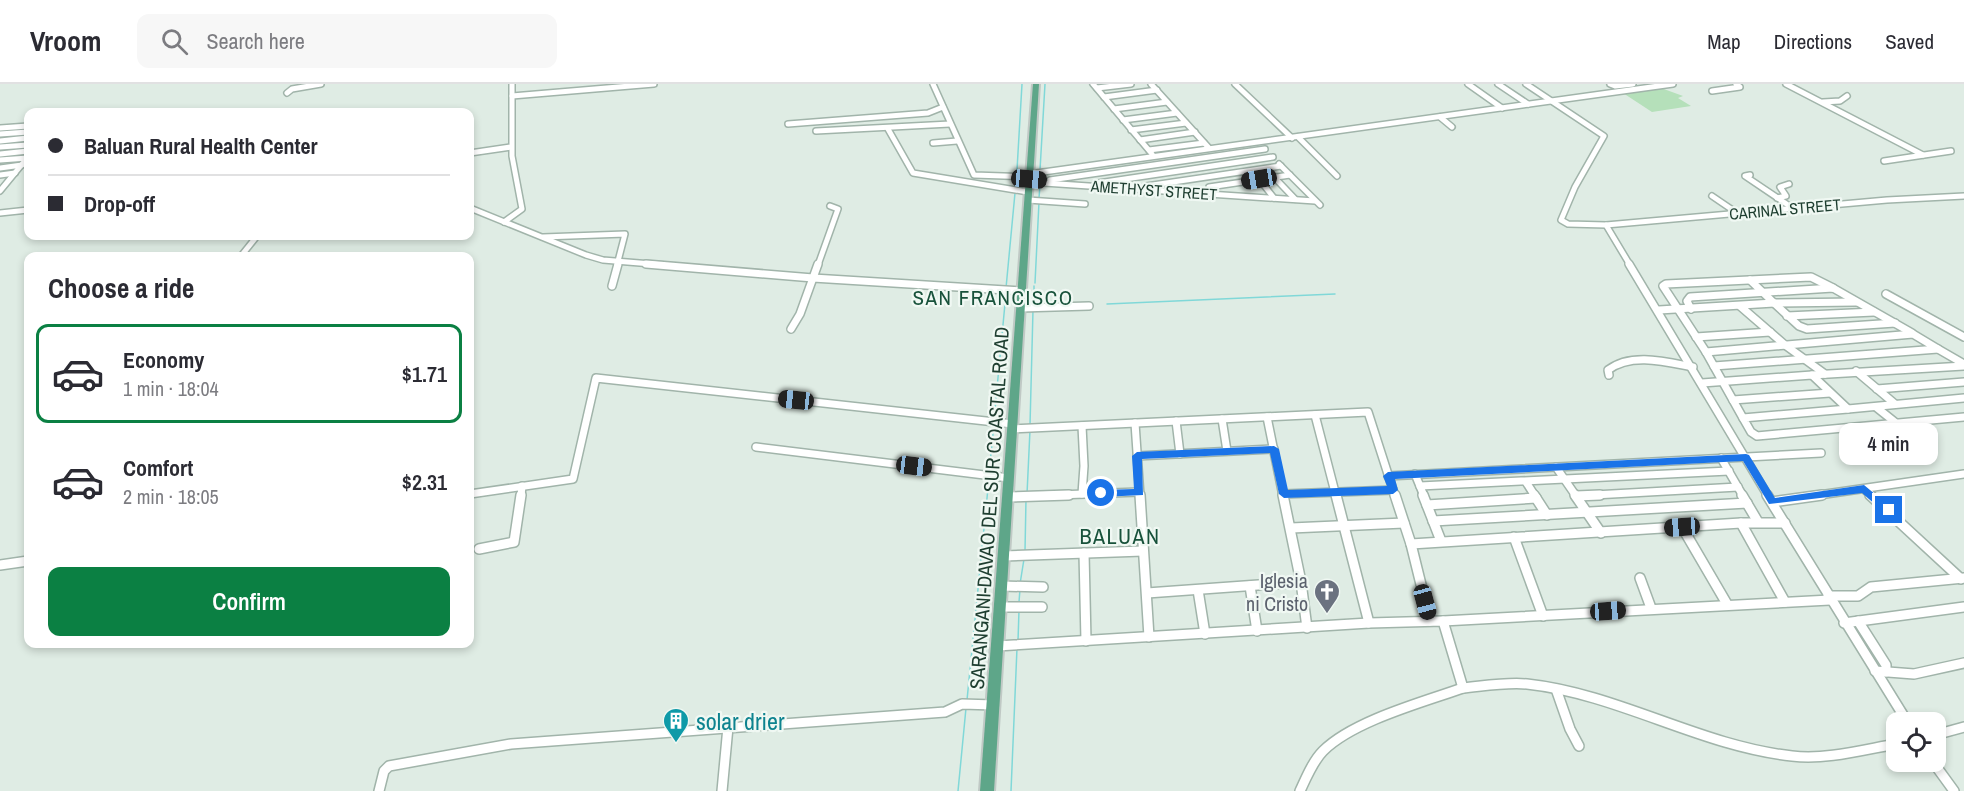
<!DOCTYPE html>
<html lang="en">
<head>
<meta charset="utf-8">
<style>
  body { margin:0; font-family:"Archivo Narrow",sans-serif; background:#f7f7f7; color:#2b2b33; height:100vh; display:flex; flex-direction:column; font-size:22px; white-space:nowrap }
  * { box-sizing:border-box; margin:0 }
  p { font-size:20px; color:#7c7c81 }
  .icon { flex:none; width:33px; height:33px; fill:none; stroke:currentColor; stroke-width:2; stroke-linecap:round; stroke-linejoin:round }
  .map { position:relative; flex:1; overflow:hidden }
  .sheet { position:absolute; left:24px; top:168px; width:450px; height:396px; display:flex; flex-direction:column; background:#fff; border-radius:12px; box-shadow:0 3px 9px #0003 }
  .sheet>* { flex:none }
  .banner { position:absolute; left:24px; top:24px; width:450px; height:132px; border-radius:12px; box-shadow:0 3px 9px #0003; display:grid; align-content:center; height:132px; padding:0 24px; background:#fff }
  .buttons { position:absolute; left:1886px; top:628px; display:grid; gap:12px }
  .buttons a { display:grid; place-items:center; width:60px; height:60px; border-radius:12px; background:#fff; box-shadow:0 3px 9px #0003; font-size:30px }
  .end { position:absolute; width:27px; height:27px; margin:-14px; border:8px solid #1a73e8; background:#fff; box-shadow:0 0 0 3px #fff }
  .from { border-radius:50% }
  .bubble { position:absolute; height:42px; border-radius:12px; background:#fff; box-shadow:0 3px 9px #0003; font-size:20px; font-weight:600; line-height:42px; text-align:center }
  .car { position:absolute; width:18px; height:36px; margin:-18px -9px; border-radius:8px; box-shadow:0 0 4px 2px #0007; background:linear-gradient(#222 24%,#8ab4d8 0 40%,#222 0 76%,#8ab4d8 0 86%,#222 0) }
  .banner b { display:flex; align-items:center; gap:21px; height:57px; font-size:22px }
  .banner b+b { border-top:2px solid #e1e1e2 }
  .banner i { width:15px; height:15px; background:#2b2b33 }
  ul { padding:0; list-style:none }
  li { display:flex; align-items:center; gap:18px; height:99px; margin:0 12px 9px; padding:0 12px; border:3px solid transparent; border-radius:12px }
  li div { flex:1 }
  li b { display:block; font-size:22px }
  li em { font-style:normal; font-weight:600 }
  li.current { border-color:#0b8043 }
  li>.icon { width:54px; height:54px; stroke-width:1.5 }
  h2 { padding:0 24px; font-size:27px; line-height:72px }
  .button { display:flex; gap:12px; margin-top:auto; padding:12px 24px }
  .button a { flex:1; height:69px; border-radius:12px; background:#0b8043; color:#fff; font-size:24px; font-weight:600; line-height:69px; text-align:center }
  header { display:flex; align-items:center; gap:36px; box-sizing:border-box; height:84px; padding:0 30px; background:#fff; border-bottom:2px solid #e1e1e2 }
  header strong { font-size:28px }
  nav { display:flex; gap:33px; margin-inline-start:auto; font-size:21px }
  .search { width:420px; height:54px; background:#f7f7f7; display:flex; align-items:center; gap:15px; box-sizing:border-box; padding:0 21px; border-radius:12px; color:#7c7c81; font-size:22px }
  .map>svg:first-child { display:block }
  .green { fill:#b5e0ba }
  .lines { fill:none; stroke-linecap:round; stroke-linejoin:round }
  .stream { stroke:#80d8d8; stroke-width:1.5 }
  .minor-far2-casing { stroke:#a1b4aa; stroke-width:8 }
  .minor-far1-casing { stroke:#a1b4aa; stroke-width:10 }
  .minor-casing { stroke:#a1b4aa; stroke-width:12 }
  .major-casing { stroke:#c0c9c5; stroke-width:4 }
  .minor-far2 { stroke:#fff; stroke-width:5 }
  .minor-far1 { stroke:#fff; stroke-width:7 }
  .minor { stroke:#fff; stroke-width:9 }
  .major { fill:#5ea689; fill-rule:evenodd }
  .route { fill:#1a73e8 }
  .labels { text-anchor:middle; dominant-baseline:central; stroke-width:4.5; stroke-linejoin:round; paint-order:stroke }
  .far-street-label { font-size:16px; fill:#1e3e30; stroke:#f0f8f3 }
  .street-label { font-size:20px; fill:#1e3e30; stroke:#f0f8f3 }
  .worship-label { font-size:20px; fill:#5b616d; stroke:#f0f8f3; text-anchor:end }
  .neighbourhood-label { font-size:21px; letter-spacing:1.5px; fill:#18523b; stroke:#f0f8f3 }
  .quarter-label { font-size:22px; letter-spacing:1.5px; fill:#18523b; stroke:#f0f8f3 }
  .near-culture-label { font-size:24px; fill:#0d838f; stroke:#f0f8f3; text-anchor:start }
</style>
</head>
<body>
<header>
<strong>Vroom</strong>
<div class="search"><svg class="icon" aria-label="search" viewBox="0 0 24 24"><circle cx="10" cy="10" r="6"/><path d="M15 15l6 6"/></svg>Search here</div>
<nav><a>Map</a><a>Directions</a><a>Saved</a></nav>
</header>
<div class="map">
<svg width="1964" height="707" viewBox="0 0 1964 707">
  <rect width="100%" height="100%" fill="#dfece4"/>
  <path class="green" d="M1661,4L1683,12L1678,14L1691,22L1652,28L1623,9Z"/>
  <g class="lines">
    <g class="stream">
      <path d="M1040,86L1045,0"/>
      <path d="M1040,91V94"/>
      <path d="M1016,103L1022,0"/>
      <path d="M1039,114L1040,101"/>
      <path d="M1035,199L1039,118"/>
      <path d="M1034,202V222"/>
      <path d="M1006,204L1015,109"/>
      <path d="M1107,220L1335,210"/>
      <path d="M994,336L1006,209"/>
      <path d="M1030,341L1033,226"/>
      <path d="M989,389L994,340"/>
      <path d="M1027,410L1030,346"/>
      <path d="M1025,467L1026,415"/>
      <path d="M1020,500L1024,475"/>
      <path d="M1019,518L1020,505"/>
      <path d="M1018,557L1019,526"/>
      <path d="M967,616L989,394"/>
      <path d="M958,707L966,624"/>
      <path d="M1011,707L1017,564"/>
    </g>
    <defs>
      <g id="minor-far2">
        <path d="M933,0L974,91L1029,93"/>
        <path d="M1093,0L1152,70"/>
        <path d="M1151,0L1208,63"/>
        <path d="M1235,0L1292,54"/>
        <path d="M1468,0L1502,24"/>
        <path d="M1498,0L1528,20"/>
        <path d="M1526,0L1604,52L1575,103L1561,136L1568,140L1606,141L1630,181"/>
        <path d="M1610,0L1615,2L1633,0"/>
        <path d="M1786,0L1923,71"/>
        <path d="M1097,4L1131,0"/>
        <path d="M1712,7L1740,3L1736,0"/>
        <path d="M287,9L292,5L321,0"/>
        <path d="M512,12L654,0"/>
        <path d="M1104,13L1157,6"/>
        <path d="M1823,18L1840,17L1847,12"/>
        <path d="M1114,25L1167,18"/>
        <path d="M1440,33L1452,43"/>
        <path d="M1123,36L1177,29"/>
        <path d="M788,40L928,29L943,23"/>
        <path d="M0,44L28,42"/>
        <path d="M888,45L913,89L1028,108"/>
        <path d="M1131,46L1186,39"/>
        <path d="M816,47L950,40"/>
        <path d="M0,50L28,48"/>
        <path d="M1298,53L1337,92"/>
        <path d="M1140,56L1195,48"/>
        <path d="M0,57L28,54"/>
        <path d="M933,59L957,57"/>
        <path d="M0,63L28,61"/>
        <path d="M1149,66L1204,59"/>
        <path d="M470,69L511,63"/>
        <path d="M0,70L28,67"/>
        <path d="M0,76L28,74"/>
        <path d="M1884,77L1951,67"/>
        <path d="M1279,80L1320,121"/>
        <path d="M0,84L22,81"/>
        <path d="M1029,90L1673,0"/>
        <path d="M0,91L15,89"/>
        <path d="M1750,91L1745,92L1794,125"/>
        <path d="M1274,93L1295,115"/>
        <path d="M1259,95L1274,114"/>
        <path d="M1050,96L1265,65"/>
        <path d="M1029,98L1315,117"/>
        <path d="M1098,99L1273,73"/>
        <path d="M1146,102L1281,82"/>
        <path d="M1209,103L1290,91"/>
        <path d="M0,107L28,73"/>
        <path d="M1712,112L1737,129"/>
        <path d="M1777,114L1786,112L1780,103L1789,100"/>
        <path d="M1028,116L1085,120"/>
        <path d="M470,124L586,171L603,176L664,181"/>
        <path d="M0,129L28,126"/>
        <path d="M504,138L522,125L512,72V0"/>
        <path d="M1606,141L1887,116L1964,112"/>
        <path d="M543,153L625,150L617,181"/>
        <path d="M241,172L257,152"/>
        <path d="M818,181L838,125L830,122"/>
      </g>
      <g id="minor-far1">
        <path d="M646,180L813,194L1022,207"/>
        <path d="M1629,180L1768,412"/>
        <path d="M612,202L618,180"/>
        <path d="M1886,210L1964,253"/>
        <path d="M1774,219L1799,242L1807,245L1895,239"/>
        <path d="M1774,219L1856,218"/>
        <path d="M1740,222L1785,261L1825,290"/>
        <path d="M1020,224L1089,222"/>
        <path d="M1691,225L1687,217L1690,213L1833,204L1912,249"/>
        <path d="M1659,226L1774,219L1750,196"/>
        <path d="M1787,232L1874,228"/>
        <path d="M791,245L800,230L818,180"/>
        <path d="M1696,253L1770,248"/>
        <path d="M1938,265L1964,280"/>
        <path d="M1706,268L1913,250L1938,265L1714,282"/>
        <path d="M1856,287L1895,320"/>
        <path d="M1609,291L1608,286C1631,268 1667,278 1693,283"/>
        <path d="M1812,291L1964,282"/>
        <path d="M1702,299L1812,291L1848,325L1743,334L1751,348L1757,352L1964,333"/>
        <path d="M1877,305L1964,298"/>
        <path d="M1733,316L1830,309"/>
        <path d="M1876,323L1896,339"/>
        <path d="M1848,325L1964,314"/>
        <path d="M1315,331L1336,412"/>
        <path d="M1267,333L1283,412"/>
        <path d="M1743,334L1706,268L1663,202L1666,200L1811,193L1833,204"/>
        <path d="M1222,335L1227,367"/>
        <path d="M1176,337L1180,370"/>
        <path d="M1135,339L1140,412"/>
        <path d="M1082,342L1084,382L1082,410"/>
        <path d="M1012,345L1368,328L1395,412"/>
        <path d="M756,363L1009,394"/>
        <path d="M1137,372L1274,365"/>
        <path d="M1721,374L1743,412"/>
        <path d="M1556,383L1576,412"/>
        <path d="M1415,390L1424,412"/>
        <path d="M1388,392L1821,369"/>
        <path d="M1526,398L1535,412"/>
        <path d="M1420,402L1729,387"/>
        <path d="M1864,405L1872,412"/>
        <path d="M470,410L573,395L596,294L1013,340"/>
        <path d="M1284,410L1393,406"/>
        <path d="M521,412L522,402"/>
        <path d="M1030,412L1139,408"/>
        <path d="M1576,412L1738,403"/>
        <path d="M1812,412L1964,390"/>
      </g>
      <g id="minor">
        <path d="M1140,411L1149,553"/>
        <path d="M1283,411L1301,498L1307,544"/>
        <path d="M1336,411L1369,539"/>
        <path d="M1395,411L1411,460L1430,537"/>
        <path d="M1423,411L1441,457"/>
        <path d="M1534,411L1547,431"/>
        <path d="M1575,411L1601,449"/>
        <path d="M1742,411L1758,438"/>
        <path d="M1767,411L1908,639"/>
        <path d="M1870,411L1961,495"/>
        <path d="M1576,412L1600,411"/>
        <path d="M1008,413L1069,411"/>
        <path d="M1772,418L1822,411"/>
        <path d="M1427,421L1536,414"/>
        <path d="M1433,437L1747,419"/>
        <path d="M1741,439L1785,518"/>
        <path d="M1682,443L1727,520"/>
        <path d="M1291,444L1404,439"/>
        <path d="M1514,453L1543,532"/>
        <path d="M1411,460L1741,439H1785"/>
        <path d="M479,465L514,458L521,411"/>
        <path d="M1084,469L1086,557"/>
        <path d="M1004,472L1143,467"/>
        <path d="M0,481L28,477"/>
        <path d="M1640,494L1651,524"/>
        <path d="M1001,502L1043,503"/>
        <path d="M1250,502L1257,547"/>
        <path d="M1198,506L1205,550"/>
        <path d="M1147,509L1301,498"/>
        <path d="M1828,512H1858L1871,503L1964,494"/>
        <path d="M1000,523H1042"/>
        <path d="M1443,537L1830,516"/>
        <path d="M1858,537L1886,581V588"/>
        <path d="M1844,539L1964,523"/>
        <path d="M997,562L1369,539L1443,537L1463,604C1484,602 1506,598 1527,600C1619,610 1700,662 1792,672C1826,676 1862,666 1896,660"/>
        <path d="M1875,587L1914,590L1964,579"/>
        <path d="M1556,605L1570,645L1579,662"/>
        <path d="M1935,651L1964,643"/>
        <path d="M1933,678L1954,707"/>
        <path d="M379,707L384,687L389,682L511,660L945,628L962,620L994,621"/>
        <path d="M722,707L728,643"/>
        <path d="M1300,707C1306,694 1313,677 1323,667C1353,637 1423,618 1463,604"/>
      </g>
      <path id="major" d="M1033,0H1039L994,707H980Z"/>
    </defs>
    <use href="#minor-far2" class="minor-far2-casing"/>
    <use href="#minor-far1" class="minor-far1-casing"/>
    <use href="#minor" class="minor-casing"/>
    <use href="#major" class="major-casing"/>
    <use href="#minor-far2" class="minor-far2"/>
    <use href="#minor-far1" class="minor-far1"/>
    <use href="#minor" class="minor"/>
    <use href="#major" class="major"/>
  </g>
  <path class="route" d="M1274,362L1279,365L1288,406L1387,402L1383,392L1388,388L1746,370L1749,371L1775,414L1864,401L1894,426L1889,430L1885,429L1862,409L1769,420L1743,377L1395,395L1398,406L1393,410L1284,414L1279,410L1270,369L1142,375L1143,411L1101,413L1096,409L1101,406L1134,405L1132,372L1137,368Z"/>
  <defs>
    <symbol id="church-pin" viewBox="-11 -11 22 30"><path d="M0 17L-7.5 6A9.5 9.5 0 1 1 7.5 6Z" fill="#6b7280" stroke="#f0f8f3"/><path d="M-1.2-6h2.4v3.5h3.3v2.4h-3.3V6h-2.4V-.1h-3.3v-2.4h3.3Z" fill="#fff"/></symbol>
    <symbol id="building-pin" viewBox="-11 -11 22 30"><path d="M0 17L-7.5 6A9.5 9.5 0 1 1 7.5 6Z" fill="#0f9aa8" stroke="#f0f8f3"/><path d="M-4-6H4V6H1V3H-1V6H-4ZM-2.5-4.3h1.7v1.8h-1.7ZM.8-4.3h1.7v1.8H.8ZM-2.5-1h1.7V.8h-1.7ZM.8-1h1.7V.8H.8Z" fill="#fff"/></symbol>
  </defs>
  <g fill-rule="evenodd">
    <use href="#church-pin" x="1312" y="493" width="30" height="40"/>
    <use href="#building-pin" x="661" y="622" width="30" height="40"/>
  </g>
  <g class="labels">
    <g class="far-street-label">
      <text transform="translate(1154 106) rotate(4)">AMETHYST STREET</text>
      <text transform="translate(1785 125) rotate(-5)">CARINAL STREET</text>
    </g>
    <g class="street-label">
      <text transform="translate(989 424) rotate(-86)">SARANGANI-DAVAO DEL SUR COASTAL ROAD</text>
    </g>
    <g class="worship-label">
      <text x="1308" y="496">Iglesia<tspan x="1308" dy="23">ni Cristo</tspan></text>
    </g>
    <g class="neighbourhood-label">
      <text x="993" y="213">SAN FRANCISCO</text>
    </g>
    <g class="quarter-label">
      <text x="1120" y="452">BALUAN</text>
    </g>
    <g class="near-culture-label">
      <text x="696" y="637">solar drier</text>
    </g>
  </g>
</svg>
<div class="buttons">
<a><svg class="icon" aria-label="locate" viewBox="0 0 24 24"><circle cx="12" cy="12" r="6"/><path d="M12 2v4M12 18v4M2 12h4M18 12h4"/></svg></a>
</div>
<i class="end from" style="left:1101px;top:409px"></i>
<i class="end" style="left:1889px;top:426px"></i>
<div class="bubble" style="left:1839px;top:339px;width:99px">4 min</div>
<i class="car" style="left:1029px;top:95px;rotate:95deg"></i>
<i class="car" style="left:1259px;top:95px;rotate:261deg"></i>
<i class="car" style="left:796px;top:316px;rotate:276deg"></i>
<i class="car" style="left:914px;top:382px;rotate:97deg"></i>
<i class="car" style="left:1682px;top:443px;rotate:266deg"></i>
<i class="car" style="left:1425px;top:518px;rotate:165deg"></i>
<i class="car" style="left:1608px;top:527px;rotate:86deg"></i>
<div class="banner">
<b><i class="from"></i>Baluan Rural Health Center</b>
<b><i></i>Drop-off</b>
</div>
<section class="sheet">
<h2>Choose a ride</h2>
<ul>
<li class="current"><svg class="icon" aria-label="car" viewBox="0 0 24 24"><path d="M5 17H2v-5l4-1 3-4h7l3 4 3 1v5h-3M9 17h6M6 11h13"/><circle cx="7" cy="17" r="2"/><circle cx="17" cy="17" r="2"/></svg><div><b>Economy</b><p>1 min · 18:04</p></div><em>$1.71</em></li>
<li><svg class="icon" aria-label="car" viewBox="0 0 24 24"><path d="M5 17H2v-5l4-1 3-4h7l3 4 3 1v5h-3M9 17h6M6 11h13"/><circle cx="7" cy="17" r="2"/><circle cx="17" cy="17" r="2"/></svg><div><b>Comfort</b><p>2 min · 18:05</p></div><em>$2.31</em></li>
</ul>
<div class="button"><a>Confirm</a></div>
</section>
</div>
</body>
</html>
